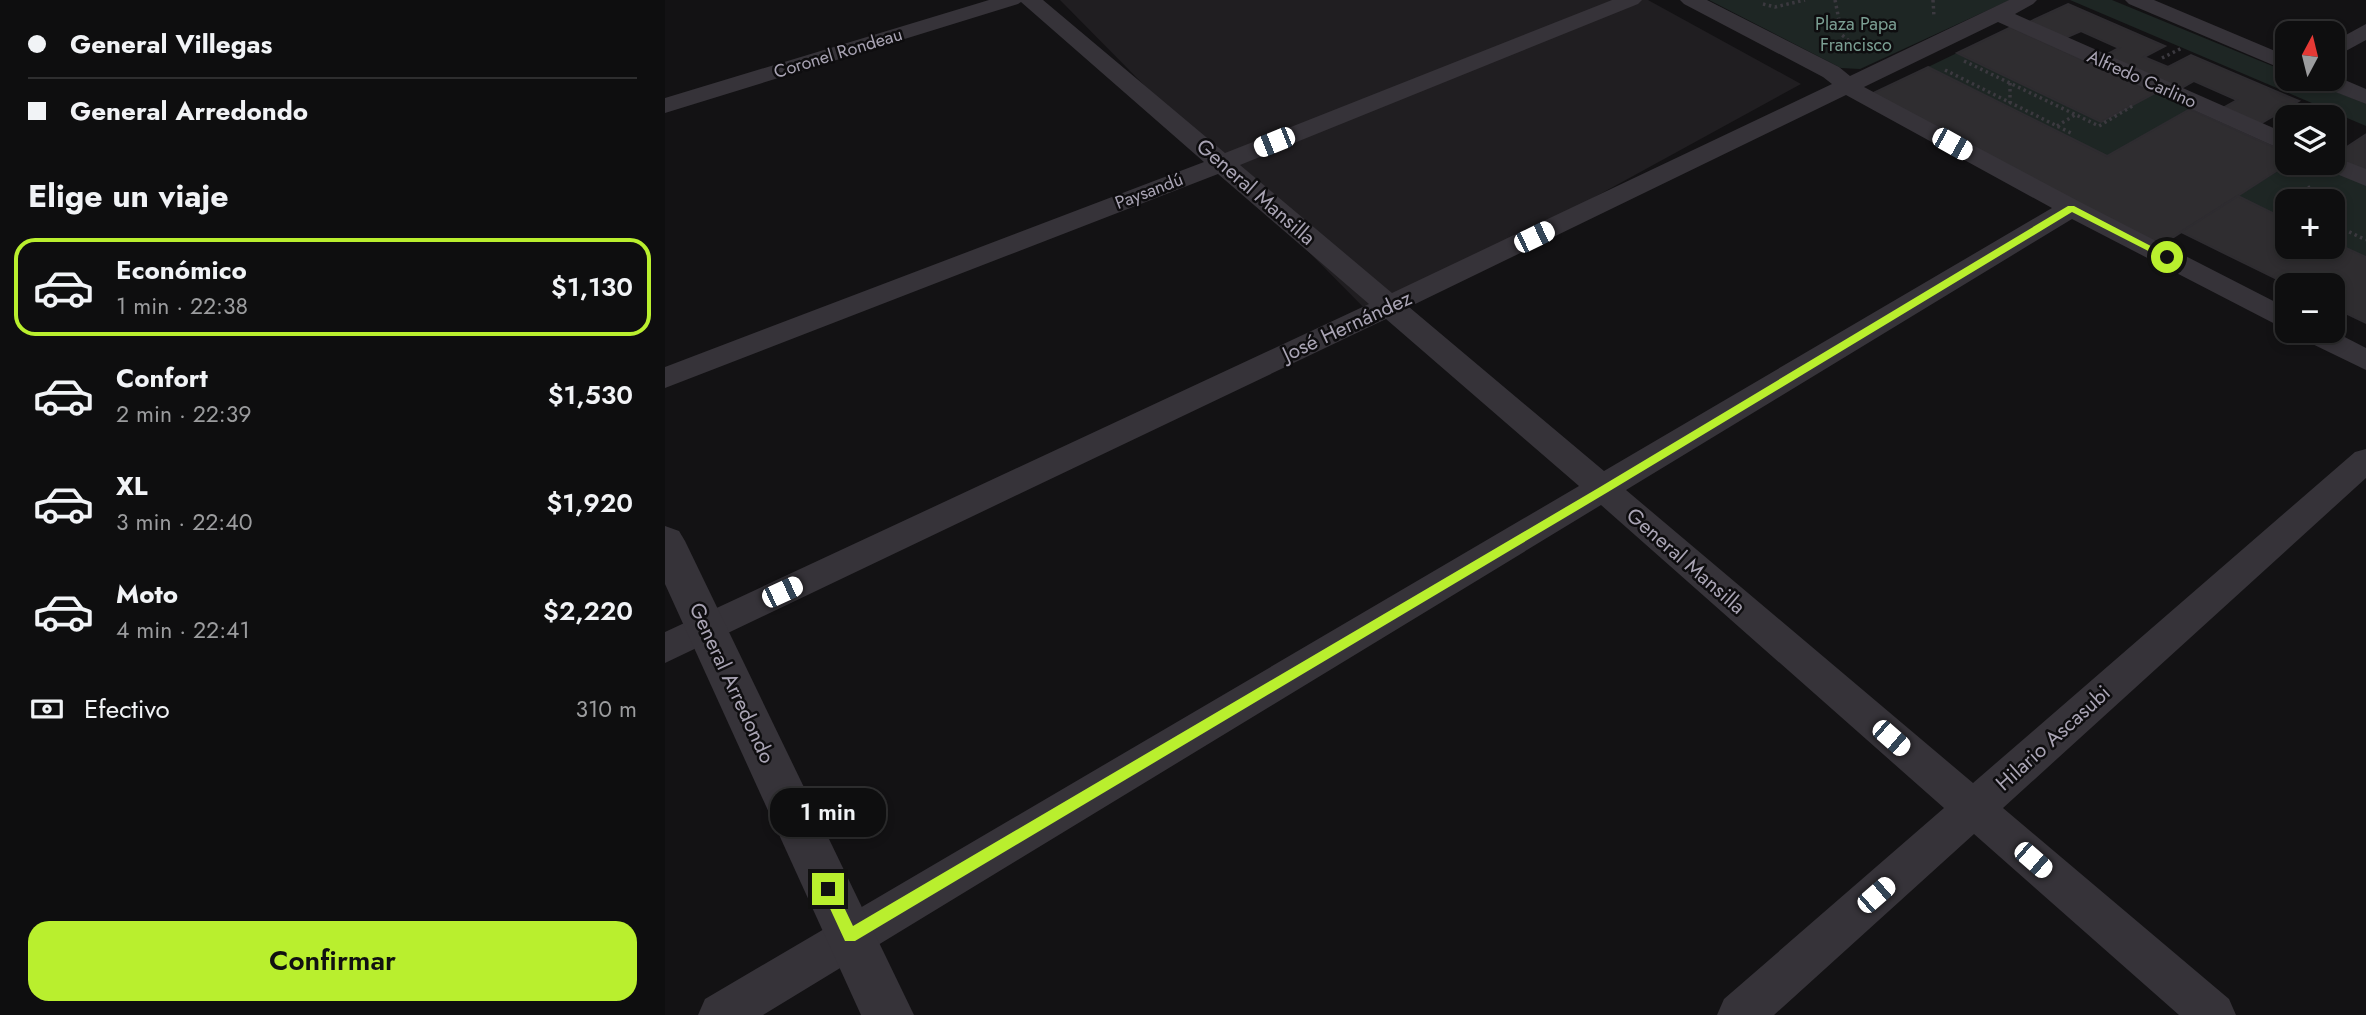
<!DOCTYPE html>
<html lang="es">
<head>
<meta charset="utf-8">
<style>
  body { margin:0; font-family:Jost,sans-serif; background:#1c1c1d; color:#f1f3f6; height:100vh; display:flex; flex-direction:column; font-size:26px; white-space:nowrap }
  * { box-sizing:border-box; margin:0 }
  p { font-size:23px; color:#9b9c9e }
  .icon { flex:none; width:38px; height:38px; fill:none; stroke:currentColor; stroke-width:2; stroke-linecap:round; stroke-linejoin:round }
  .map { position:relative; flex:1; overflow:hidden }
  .side { display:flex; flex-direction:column; background:#0e0e0f; width:665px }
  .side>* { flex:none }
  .top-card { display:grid; align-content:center; height:154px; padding:0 28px; background:#0e0e0f }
  .needle { width:46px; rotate:7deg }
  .fabs { position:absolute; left:1610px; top:21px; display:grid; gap:14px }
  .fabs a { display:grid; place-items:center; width:70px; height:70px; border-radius:14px; background:#0e0e0f; box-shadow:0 4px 10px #0003,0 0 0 2px #2e2e2f; font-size:35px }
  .end { position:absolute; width:32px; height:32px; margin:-16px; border:9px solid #b9ef2e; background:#111; box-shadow:0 0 0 4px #111 }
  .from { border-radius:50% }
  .bubble { position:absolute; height:49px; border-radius:21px; background:#0e0e0f; box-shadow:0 4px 10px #0003,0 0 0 2px #2e2e2f; font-size:23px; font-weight:600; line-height:49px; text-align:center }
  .car { position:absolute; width:21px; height:42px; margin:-21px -10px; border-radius:9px; box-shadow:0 0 5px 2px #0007; background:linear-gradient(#fff 24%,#345 0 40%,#fff 0 76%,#345 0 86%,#fff 0) }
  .top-card b { display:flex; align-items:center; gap:24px; height:66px; font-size:26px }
  .top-card b+b { border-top:2px solid #2e2e2f }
  .top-card i { width:18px; height:18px; background:#f1f3f6 }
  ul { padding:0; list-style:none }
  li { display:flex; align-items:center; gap:21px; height:98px; margin:0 14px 10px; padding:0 14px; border:4px solid transparent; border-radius:21px }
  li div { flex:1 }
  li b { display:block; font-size:26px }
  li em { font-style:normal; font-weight:600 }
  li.active { border-color:#b9ef2e }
  li>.icon { width:63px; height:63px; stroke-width:1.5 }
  h2 { padding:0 28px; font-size:32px; line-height:84px }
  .pay { display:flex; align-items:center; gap:18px; height:77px; padding:0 28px; font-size:26px }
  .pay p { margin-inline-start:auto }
  .button { display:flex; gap:14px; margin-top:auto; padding:14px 28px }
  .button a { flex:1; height:80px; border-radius:21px; background:#b9ef2e; color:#111; font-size:28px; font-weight:600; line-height:80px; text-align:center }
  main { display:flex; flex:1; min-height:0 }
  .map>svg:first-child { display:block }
  .built { fill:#201e21 }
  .green { fill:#1e2624 }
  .building { fill:#2f2d30; stroke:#2e2c30; stroke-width:2 }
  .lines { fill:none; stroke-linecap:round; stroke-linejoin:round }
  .path { stroke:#3b393f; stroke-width:3.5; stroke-dasharray:2.5 3.5; stroke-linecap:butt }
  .minor { fill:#363339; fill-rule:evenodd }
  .tertiary { fill:#363339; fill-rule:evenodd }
  .route { fill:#b9ef2e }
  .labels { text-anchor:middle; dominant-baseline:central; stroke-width:5; stroke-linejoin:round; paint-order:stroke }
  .far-park-label { font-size:18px; fill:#7b9f93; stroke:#0e0d0f }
  .far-street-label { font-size:18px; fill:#a9a4b4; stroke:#0e0d0f }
  .street-label { font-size:21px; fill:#a9a4b4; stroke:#0e0d0f }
</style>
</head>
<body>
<main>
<section class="side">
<div class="top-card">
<b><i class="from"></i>General Villegas</b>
<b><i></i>General Arredondo</b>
</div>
<h2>Elige un viaje</h2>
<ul>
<li class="active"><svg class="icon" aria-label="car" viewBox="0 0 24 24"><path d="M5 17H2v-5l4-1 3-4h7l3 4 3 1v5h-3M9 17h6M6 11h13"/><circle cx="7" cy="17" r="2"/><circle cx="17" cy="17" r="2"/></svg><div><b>Económico</b><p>1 min · 22:38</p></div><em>$1,130</em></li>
<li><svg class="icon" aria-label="car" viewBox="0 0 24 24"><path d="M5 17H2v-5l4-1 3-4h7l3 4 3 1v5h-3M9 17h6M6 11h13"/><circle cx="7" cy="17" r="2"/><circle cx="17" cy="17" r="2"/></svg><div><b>Confort</b><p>2 min · 22:39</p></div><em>$1,530</em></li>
<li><svg class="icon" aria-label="car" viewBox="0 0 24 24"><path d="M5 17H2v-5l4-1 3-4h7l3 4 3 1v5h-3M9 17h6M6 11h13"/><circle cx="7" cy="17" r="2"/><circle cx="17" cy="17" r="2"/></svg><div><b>XL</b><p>3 min · 22:40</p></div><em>$1,920</em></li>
<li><svg class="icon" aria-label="car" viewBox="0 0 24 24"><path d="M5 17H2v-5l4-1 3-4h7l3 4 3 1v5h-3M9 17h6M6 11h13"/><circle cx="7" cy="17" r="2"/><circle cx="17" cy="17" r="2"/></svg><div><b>Moto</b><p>4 min · 22:41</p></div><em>$2,220</em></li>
</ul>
<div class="pay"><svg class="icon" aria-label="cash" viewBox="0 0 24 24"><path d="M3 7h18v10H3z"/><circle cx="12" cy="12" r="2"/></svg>Efectivo<p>310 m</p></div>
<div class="button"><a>Confirmar</a></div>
</section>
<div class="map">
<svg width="1701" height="1015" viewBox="0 0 1701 1015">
  <rect width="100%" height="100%" fill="#131214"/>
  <path class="built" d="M395,0H983L1136,84L709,318Z"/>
  <g class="green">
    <path d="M1044,0H1345L1195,69L1176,68Z"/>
    <path d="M1405,0H1447L1622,72V79H1640L1701,104V126Z"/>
    <path d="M1292,53L1436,122L1490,93L1525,109L1442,156L1263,67Z"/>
    <path d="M1626,163H1666L1701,178V257L1668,242V201H1622V220L1573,196Z"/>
  </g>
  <g class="building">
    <path d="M1403,4L1500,46L1479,57L1503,67L1526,55L1634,101L1595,124L1558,108L1572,100L1529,81L1515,89L1439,56L1454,48L1416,31L1398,39L1362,23Z"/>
    <path d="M1346,27L1490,93L1436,122L1292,53Z"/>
    <path d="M1263,67L1442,156L1525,109L1622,153L1624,163L1493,247L1204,95Z"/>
    <path d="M1700,135L1701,171L1668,156Z"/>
    <path d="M1573,196L1622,220V247H1668V242L1701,257V323L1668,307V285H1624L1516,232Z"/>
  </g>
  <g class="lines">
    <g class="path">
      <path d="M1170,0L1177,35L1195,50"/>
      <path d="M1268,0L1269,17"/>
      <path d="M1098,4L1110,7L1140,0"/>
      <path d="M1497,58L1517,48"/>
      <path d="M1299,61L1434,126L1469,105"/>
      <path d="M1280,70L1406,133"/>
      <path d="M1345,83V103"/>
      <path d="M1392,126L1410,115"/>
      <path d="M1623,201L1648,185"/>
      <path d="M1668,224L1701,240"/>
    </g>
    <g class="minor">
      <path d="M324,0H378L560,153L947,0H977L973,4L575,165L727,293L1167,84L1158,77L1019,4L1015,0H1042L1174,67L1185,76L1344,0H1372L1368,4L1350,14L1622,134V150L1613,148L1333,22L1199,87L1415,202L1622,308V328L1612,325L1407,219L961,490L1308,783L1690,452L1701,449V478L1338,808L1564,999L1571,1015H1514L1309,834L1109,1015H1052L1059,999L1279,808L936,505L98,1015H33L40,999L914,486L721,319L0,663V632L704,304L553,174L0,388V367L539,162L356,2L353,4L0,113V98ZM1181,95L1387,208L939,471L744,307Z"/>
      <path d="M1460,0H1489L1622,56V71L1464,4Z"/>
      <path d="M1701,24V40L1668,58V42Z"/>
      <path d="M1668,75L1701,89V104L1650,84L1646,79H1668Z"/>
      <path d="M1668,156L1701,169V186L1657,168L1654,163H1668Z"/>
      <path d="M1630,331H1668L1701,348V370L1635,338Z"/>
    </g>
    <path class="tertiary" d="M0,526L14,531L20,541L249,1015H196L0,584Z"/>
  </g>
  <path class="route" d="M1403,206H1409L1507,257L1499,259L1407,212L943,492L190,941H180L156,889L158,884H168L188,926L935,487Z"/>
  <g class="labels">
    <g class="far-park-label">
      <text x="1191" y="24">Plaza Papa<tspan x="1191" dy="21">Francisco</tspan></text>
    </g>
    <g class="far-street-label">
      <text transform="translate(173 53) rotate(-17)">Coronel Rondeau</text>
      <text transform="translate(1477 79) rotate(24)">Alfredo Carlino</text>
      <text transform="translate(484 191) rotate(-21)">Paysandú</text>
    </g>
    <g class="street-label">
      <text transform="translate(591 192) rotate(41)">General Mansilla</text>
      <text transform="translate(682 326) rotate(-25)">José Hernández</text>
      <text transform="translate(1021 561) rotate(41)">General Mansilla</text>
      <text transform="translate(67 683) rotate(65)">General Arredondo</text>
      <text transform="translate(1388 738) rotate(-42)">Hilario Ascasubi</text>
    </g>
  </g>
</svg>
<div class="fabs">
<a><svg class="needle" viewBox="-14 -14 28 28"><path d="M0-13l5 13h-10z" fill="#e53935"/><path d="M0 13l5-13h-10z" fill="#9b9c9e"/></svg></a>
<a><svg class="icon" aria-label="layers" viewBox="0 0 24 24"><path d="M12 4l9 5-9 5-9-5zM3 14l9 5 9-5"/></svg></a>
<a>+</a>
<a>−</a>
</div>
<i class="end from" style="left:1502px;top:257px"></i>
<i class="end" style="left:163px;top:889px"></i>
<div class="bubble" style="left:105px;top:788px;width:116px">1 min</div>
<i class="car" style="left:609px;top:142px;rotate:248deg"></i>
<i class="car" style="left:1287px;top:144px;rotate:119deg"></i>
<i class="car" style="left:869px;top:237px;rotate:64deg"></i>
<i class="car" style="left:117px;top:592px;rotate:65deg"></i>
<i class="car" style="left:1226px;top:738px;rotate:131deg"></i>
<i class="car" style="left:1368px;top:860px;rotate:131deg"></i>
<i class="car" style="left:1211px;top:895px;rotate:49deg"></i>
</div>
</main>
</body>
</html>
